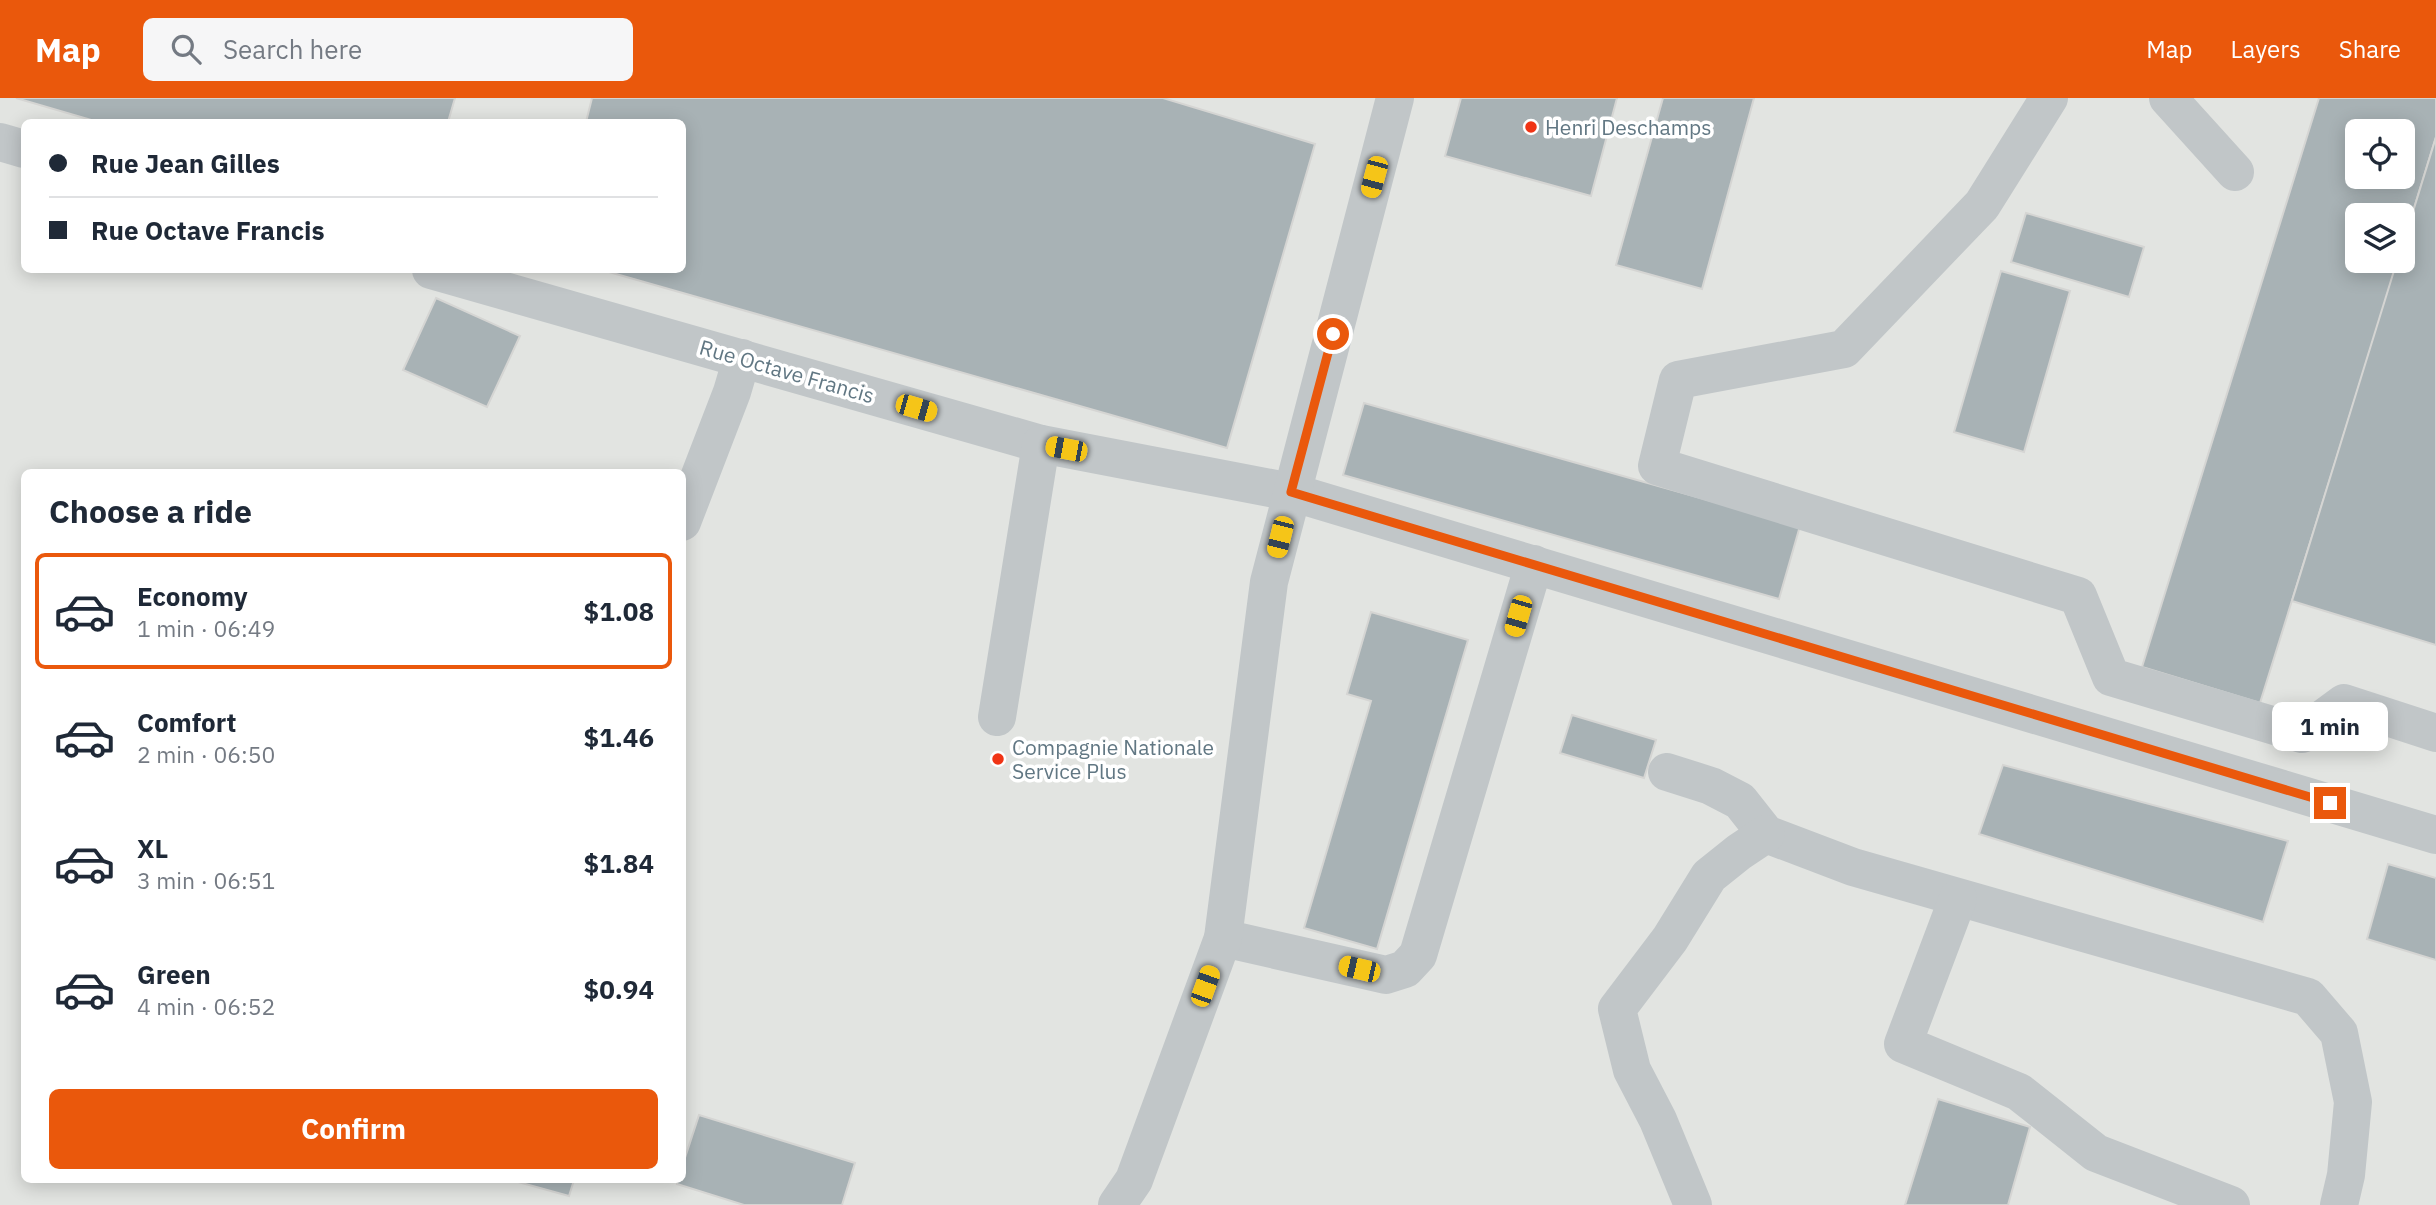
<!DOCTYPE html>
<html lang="en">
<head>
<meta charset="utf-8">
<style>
  body { margin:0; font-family:"IBM Plex Sans",sans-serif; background:#f6f6f7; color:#1f2937; height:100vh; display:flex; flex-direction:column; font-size:26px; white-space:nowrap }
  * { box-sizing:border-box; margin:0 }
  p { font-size:23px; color:#747a83 }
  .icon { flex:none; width:38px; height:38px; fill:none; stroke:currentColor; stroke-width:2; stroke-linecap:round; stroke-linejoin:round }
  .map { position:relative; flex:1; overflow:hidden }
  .sheet { position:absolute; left:21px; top:371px; width:665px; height:714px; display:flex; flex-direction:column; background:#fff; border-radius:10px; box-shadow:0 4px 18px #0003 }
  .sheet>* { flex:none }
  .banner { position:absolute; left:21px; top:21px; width:665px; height:154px; border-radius:10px; box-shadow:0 4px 18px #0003; display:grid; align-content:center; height:154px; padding:0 28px; background:#fff }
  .controls { position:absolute; left:2345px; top:21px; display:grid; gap:14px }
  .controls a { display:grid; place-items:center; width:70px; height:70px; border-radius:10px; background:#fff; box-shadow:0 4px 18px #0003; font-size:35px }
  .end { position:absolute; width:32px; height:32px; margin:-16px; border:9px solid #ea580c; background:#fff; box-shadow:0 0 0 4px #fff }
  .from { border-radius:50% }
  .bubble { position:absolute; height:49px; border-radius:10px; background:#fff; box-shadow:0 4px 18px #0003; font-size:23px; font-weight:800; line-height:49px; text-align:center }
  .car { position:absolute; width:21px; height:42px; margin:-21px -10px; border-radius:9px; box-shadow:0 0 5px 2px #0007; background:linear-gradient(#f5c518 24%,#345 0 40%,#f5c518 0 76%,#345 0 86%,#f5c518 0) }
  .banner b { display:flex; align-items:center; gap:24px; height:66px; font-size:26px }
  .banner b+b { border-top:2px solid #e0e1e3 }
  .banner i { width:18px; height:18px; background:#1f2937 }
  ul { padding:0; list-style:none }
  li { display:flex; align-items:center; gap:21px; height:116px; margin:0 14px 10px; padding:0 14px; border:4px solid transparent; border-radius:10px }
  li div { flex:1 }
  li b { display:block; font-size:26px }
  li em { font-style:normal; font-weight:800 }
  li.selected { border-color:#ea580c }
  li>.icon { width:63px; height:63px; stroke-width:1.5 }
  h2 { padding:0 28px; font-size:32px; line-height:84px }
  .action { display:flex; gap:14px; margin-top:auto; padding:14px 28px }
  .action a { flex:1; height:80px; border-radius:10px; background:#ea580c; color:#fff; font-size:28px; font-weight:800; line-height:80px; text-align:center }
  header { display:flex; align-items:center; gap:42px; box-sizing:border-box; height:98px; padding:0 35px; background:#ea580c; color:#fff }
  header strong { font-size:33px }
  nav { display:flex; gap:38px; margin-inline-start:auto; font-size:24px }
  .search { width:490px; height:63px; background:#f6f6f7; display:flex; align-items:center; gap:18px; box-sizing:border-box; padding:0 24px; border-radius:10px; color:#747a83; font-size:26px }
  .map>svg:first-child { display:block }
  .built { fill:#e2e4e1; fill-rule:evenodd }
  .building { fill:#a8b2b5; stroke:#d5d5d3; stroke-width:2; fill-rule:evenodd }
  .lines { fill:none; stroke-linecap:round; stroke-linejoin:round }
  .minor { stroke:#c1c6c8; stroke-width:38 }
  .route { stroke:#ea580c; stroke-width:9 }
  .poi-dot { fill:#f03415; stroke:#fff; stroke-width:2.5 }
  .labels { text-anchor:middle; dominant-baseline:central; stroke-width:7; stroke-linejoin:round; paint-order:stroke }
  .poi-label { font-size:21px; fill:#617783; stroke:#fff; text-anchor:start }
  .street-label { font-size:21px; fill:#617783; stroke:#fff }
</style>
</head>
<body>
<header>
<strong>Map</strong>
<div class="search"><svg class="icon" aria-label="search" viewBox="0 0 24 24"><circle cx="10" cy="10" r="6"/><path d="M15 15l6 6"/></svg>Search here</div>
<nav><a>Map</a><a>Layers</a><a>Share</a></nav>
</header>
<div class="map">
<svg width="2436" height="1107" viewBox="0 0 2436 1107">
  <rect width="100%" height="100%" fill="#f4f4f0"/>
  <path class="built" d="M0,0H2436V1107H0ZM24,24H682V172H24ZM2357,33H2403V79H2357ZM2357,117H2403V163H2357ZM24,374H682V1082H24Z"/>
  <g class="building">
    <path d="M16,0H455L448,24H98Z"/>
    <path d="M592,0H1163L1315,46L1227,350L602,172H682V24H586Z"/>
    <path d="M1461,0H1617L1591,98L1445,58Z"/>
    <path d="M1663,0H1754L1702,191L1616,167Z"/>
    <path d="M2319,0H2436V39L2403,146V117H2357V163H2398L2260,605L2142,569ZM2357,33H2403V79H2357Z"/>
    <path d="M2436,39V547L2292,503L2397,163H2403V146Z"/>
    <path d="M2026,115L2144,149L2129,199L2011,164Z"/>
    <path d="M2001,173L2070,193L2024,354L1954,334Z"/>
    <path d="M436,200L520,238L487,309L403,272Z"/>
    <path d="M1364,305L1800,428L1779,501L1343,377Z"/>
    <path d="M1371,514L1468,542L1377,851L1304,830L1371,603L1347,596Z"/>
    <path d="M1572,617L1656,642L1644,680L1560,655Z"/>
    <path d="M2003,667L2288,743L2263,824L1979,736Z"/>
    <path d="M2388,766L2436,780V862L2367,841Z"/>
    <path d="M1938,1001L2030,1029L2008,1107H1905Z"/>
    <path d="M699,1017L855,1065L842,1107H744L677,1086L678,1082H682V1069Z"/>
    <path d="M511,1082H574L569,1098Z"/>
  </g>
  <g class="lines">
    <g class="minor">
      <path d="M2049,0L1982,107L1844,251L1678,282L1657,368L2078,498L2111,579L2302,636L2344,605L2436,635"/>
      <path d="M2168,0L2235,74"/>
      <path d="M0,44L24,51"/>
      <path d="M431,172L1041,346L1291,394L2436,737"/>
      <path d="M682,424L732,294L742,260"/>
      <path d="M997,619L1041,346"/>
      <path d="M1667,674L1711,688L1740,703L1766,736L1853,769L2308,899L2339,935L2353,1004L2346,1077L2339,1107"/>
      <path d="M1958,800L1903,946L2019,994L2096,1055L2231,1107"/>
      <path d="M1223,840L1386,877L1405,871L1418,857L1534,466"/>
      <path d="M1117,1107L1134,1082L1223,840L1269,484L1395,0"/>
      <path d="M1693,1107L1658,1022L1632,972L1617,911L1670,841L1709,778L1739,754L1766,736"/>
    </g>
  </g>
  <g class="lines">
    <path class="route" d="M1333,236L1291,394L2330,705"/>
  </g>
  <g class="poi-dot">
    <circle cx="1531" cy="29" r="7"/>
    <circle cx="998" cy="661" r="7"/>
  </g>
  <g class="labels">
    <g class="poi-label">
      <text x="1545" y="29">Henri Deschamps</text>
      <text x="1012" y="649">Compagnie Nationale<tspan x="1012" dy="24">Service Plus</tspan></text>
    </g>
    <g class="street-label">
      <text transform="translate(787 273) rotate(16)">Rue Octave Francis</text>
    </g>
  </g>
</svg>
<div class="controls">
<a><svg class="icon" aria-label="locate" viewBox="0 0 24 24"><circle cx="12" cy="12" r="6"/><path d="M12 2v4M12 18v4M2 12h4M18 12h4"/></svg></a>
<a><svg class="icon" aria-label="layers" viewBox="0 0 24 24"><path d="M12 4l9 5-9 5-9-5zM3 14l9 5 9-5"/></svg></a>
</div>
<i class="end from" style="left:1333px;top:236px"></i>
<i class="end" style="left:2330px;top:705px"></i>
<div class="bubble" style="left:2272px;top:604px;width:116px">1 min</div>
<i class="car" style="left:1374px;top:79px;rotate:195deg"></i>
<i class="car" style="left:916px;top:310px;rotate:106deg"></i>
<i class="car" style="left:1066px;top:351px;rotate:281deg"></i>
<i class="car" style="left:1280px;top:439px;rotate:194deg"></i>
<i class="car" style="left:1518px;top:518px;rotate:196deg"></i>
<i class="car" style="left:1359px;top:871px;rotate:283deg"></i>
<i class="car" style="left:1205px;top:888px;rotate:20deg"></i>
<div class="banner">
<b><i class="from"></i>Rue Jean Gilles</b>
<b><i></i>Rue Octave Francis</b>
</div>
<section class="sheet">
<h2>Choose a ride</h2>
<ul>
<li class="selected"><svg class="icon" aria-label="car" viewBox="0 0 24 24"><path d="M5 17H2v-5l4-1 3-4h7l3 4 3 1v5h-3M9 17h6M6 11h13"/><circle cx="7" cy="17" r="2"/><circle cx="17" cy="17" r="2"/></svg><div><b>Economy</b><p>1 min · 06:49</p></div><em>$1.08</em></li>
<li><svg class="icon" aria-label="car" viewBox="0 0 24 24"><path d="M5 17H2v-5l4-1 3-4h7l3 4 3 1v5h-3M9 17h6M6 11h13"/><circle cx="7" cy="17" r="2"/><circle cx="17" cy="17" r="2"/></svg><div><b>Comfort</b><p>2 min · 06:50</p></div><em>$1.46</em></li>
<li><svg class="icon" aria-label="car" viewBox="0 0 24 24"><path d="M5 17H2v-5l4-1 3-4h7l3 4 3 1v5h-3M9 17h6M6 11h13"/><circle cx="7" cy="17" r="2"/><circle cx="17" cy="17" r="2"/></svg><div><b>XL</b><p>3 min · 06:51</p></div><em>$1.84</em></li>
<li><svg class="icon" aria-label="car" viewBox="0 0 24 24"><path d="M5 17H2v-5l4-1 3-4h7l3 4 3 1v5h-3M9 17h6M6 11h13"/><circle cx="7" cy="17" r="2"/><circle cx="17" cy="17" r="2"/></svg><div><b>Green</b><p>4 min · 06:52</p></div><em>$0.94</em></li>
</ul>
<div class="action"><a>Confirm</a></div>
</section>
</div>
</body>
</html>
